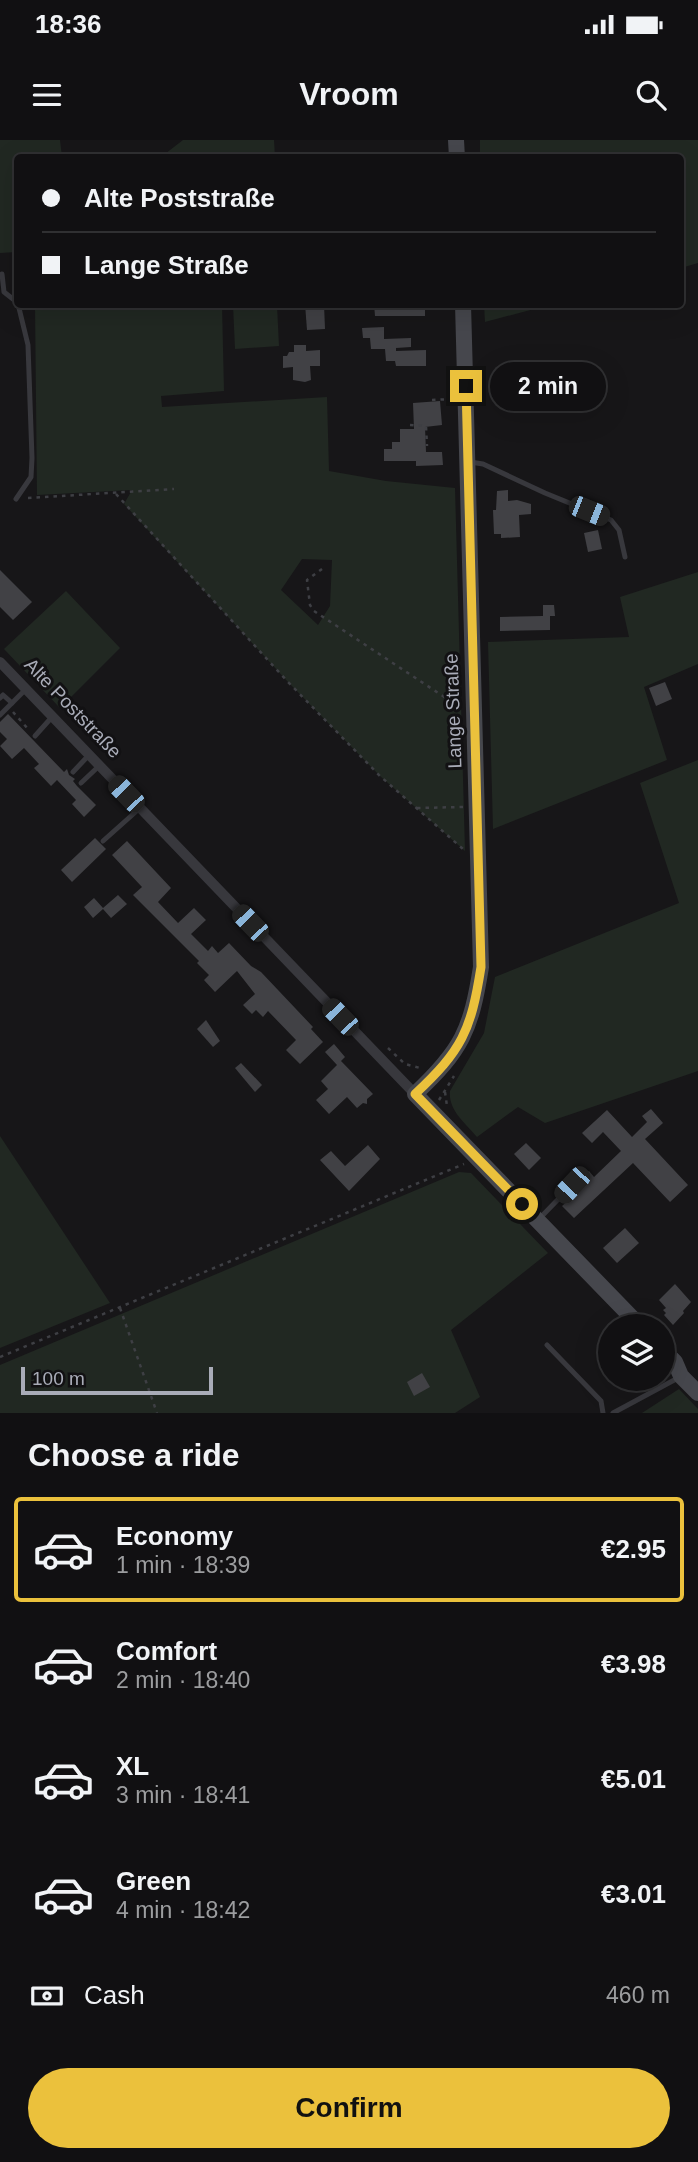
<!DOCTYPE html>
<html lang="en">
<head>
<meta charset="utf-8">
<style>
  body { margin:0; font-family:Helvetica,sans-serif; background:#1a191b; color:#f1f3f6; height:100vh; display:flex; flex-direction:column; font-size:26px; white-space:nowrap }
  * { box-sizing:border-box; margin:0 }
  p { font-size:23px; color:#9c9d9f }
  .icon { flex:none; width:38px; height:38px; fill:none; stroke:currentColor; stroke-width:2; stroke-linecap:round; stroke-linejoin:round }
  .map { position:relative; height:1273px; overflow:hidden }
  .side { display:flex; flex-direction:column; background:#111012; flex:1 }
  .side>* { flex:none }
  .hud { position:absolute; left:14px; top:14px; width:670px; height:154px; border-radius:7px; box-shadow:0 7px 28px #0002,0 0 0 2px #303032; display:grid; align-content:center; height:154px; padding:0 28px; background:#111012 }
  .buttons { position:absolute; left:598px; top:1174px; display:grid; gap:14px }
  .buttons a { display:grid; place-items:center; width:77px; height:77px; border-radius:50%; background:#111012; box-shadow:0 7px 28px #0002,0 0 0 2px #303032; font-size:35px }
  .scale { position:absolute; left:21px; bottom:18px; width:192px; box-sizing:border-box; padding-left:7px; border:4px solid #a9acb8; border-top:0; font-size:19px; line-height:24px; white-space:nowrap; color:#a9acb8; -webkit-text-stroke:5px #121113; paint-order:stroke }
  .end { position:absolute; width:32px; height:32px; margin:-16px; border:9px solid #ebc13c; background:#111; box-shadow:0 0 0 4px #111 }
  .from { border-radius:50% }
  .bubble { position:absolute; height:49px; border-radius:24px; background:#111012; box-shadow:0 7px 28px #0002,0 0 0 2px #303032; font-size:23px; font-weight:600; line-height:49px; text-align:center }
  .car { position:absolute; width:21px; height:42px; margin:-21px -10px; border-radius:9px; box-shadow:0 0 5px 2px #0007; background:linear-gradient(#222 24%,#8ab4d8 0 40%,#222 0 76%,#8ab4d8 0 86%,#222 0) }
  .hud b { display:flex; align-items:center; gap:24px; height:66px; font-size:26px }
  .hud b+b { border-top:2px solid #303032 }
  .hud i { width:18px; height:18px; background:#f1f3f6 }
  ul { padding:0; list-style:none }
  li { display:flex; align-items:center; gap:21px; height:105px; margin:0 14px 10px; padding:0 14px; border:4px solid transparent; border-radius:7px }
  li div { flex:1 }
  li b { display:block; font-size:26px }
  li em { font-style:normal; font-weight:600 }
  li.current { border-color:#ebc13c }
  li>.icon { width:63px; height:63px; stroke-width:1.5 }
  h2 { padding:0 28px; font-size:32px; line-height:84px }
  .pay { display:flex; align-items:center; gap:18px; height:77px; padding:0 28px; font-size:26px }
  .pay p { margin-inline-start:auto }
  .action { display:flex; gap:14px; margin-top:auto; padding:14px 28px }
  .action a { flex:1; height:80px; border-radius:42px; background:#ebc13c; color:#111; font-size:28px; font-weight:600; line-height:80px; text-align:center }
  .status { display:flex; justify-content:space-between; align-items:center; height:49px; padding:0 35px; background:#111012; direction:ltr }
  .status svg { height:19px; fill:currentColor }
  header { display:flex; justify-content:space-between; align-items:center; height:91px; padding:0 28px; background:#111012; font-size:32px; font-weight:600 }
  .map>svg:first-child { display:block }
  .green { fill:#212822; fill-rule:evenodd }
  .building { fill:#414145 }
  .lines { fill:none; stroke-linecap:round; stroke-linejoin:round }
  .path { stroke:#3e3f44; stroke-width:2.5; stroke-dasharray:3.5 5; stroke-linecap:butt }
  .lane { stroke:#38383d; stroke-width:5 }
  .street { stroke:#38383d; stroke-width:10 }
  .secondary { stroke:#46474d; stroke-width:16 }
  .route { stroke:#ebc13c; stroke-width:9 }
  .labels { text-anchor:middle; dominant-baseline:central; stroke-width:6; stroke-linejoin:round; paint-order:stroke }
  .street-label { font-size:19px; fill:#a9acb8; stroke:#121113 }
</style>
</head>
<body>
<div class="status"><b>18:36</b><svg viewBox="0 0 49 12"><path d="M0 12V9h3v3zM5 12V6h3v6zM10 12V3h3v9zM15 12V0h3v12zM26 1h20v11H26zM47 4h2v5h-2z"/></svg></div>
<header><svg class="icon" aria-label="menu" viewBox="0 0 24 24"><path d="M4 6h16M4 12h16M4 18h16"/></svg>Vroom<svg class="icon" aria-label="search" viewBox="0 0 24 24"><circle cx="10" cy="10" r="6"/><path d="M15 15l6 6"/></svg></header>
<div class="map">
<svg width="698" height="1273" viewBox="0 0 698 1273">
  <rect width="100%" height="100%" fill="#171618"/>
  <g class="green">
    <path d="M0,0H60L62,17L18,18L17,112L0,113Z"/>
    <path d="M183,0H274L275,17H161Z"/>
    <path d="M480,0H698V123L681,128V18L480,17Z"/>
    <path d="M35,165H222L224,251L161,256L162,267L327,257L329,331L386,341L455,348L465,711L380,636L288,542L124,364L132,350L37,355ZM302,419L332,420L330,466L318,485L281,450Z"/>
    <path d="M233,165H277L279,206L235,209Z"/>
    <path d="M484,165V164L549,165L485,182Z"/>
    <path d="M698,432V524L644,547L667,620L493,689L488,502L629,497L620,457Z"/>
    <path d="M66,451L120,508L60,568L4,509Z"/>
    <path d="M698,620V931L545,983L518,967L477,997C465,983 448,970 450,951L484,893L495,837L679,763L640,643Z"/>
    <path d="M0,996L110,1163L0,1208Z"/>
    <path d="M459,1032L471,1033L548,1113L451,1190L480,1257L455,1273H0V1225Z"/>
    <path d="M679,1249L698,1269V1273H642Z"/>
  </g>
  <g class="building">
    <path d="M305,164H324L325,189L307,190Z"/>
    <path d="M374,164H425V176H375Z"/>
    <path d="M384,187V199L411,198V207L396,208V211L426,210V226H396L395,221H386L385,209H371L370,198H363L362,188Z"/>
    <path d="M294,205H306V211L320,210V226H310L311,240L305,242L293,240V227L283,228V216H287L289,212H294Z"/>
    <path d="M440,261L442,285L425,287L426,312H442L443,325L416,326V321H384V309H392V302H400V289H414L413,263Z"/>
    <path d="M508,350V361L517,360L531,364V374L519,375L520,397L501,398V394H494L493,370H496L497,351Z"/>
    <path d="M598,390L602,409L588,412L584,393Z"/>
    <path d="M0,430L32,462L13,480L0,467Z"/>
    <path d="M543,465H554L555,476H550V490L500,491V477L543,476Z"/>
    <path d="M665,542L672,559L656,566L649,548Z"/>
    <path d="M8,574L64,632L67,629L69,635L75,639L73,641L77,646L96,665L84,677L72,664L76,660L57,640L51,646L34,628L39,624L24,608L12,619L0,606L7,599L0,592V582Z"/>
    <path d="M95,698L106,709L72,742L61,730Z"/>
    <path d="M127,701L171,748L158,762L178,783L194,768L206,780L191,794L208,811L212,806L218,813L229,803L251,826L261,832L313,887L311,889L323,902L300,924L286,910L296,900L268,871L263,877L256,870L252,874L243,865L255,854L237,831L215,852L204,840L209,835L197,823L199,821L133,755L142,747L112,715Z"/>
    <path d="M118,755L127,764L111,778L103,769L93,778L84,767L94,758L103,768Z"/>
    <path d="M206,880L220,901L213,907L197,889Z"/>
    <path d="M334,904L345,917L341,921L373,954L367,959V964L363,963L357,968L347,957L329,974L316,960L328,949L321,941L337,925L325,912Z"/>
    <path d="M241,923L262,945L255,952L235,928Z"/>
    <path d="M651,969L663,983L645,999L688,1045L670,1062L633,1023L574,1078L562,1066L583,1047L577,1042L589,1031L594,1037L621,1011L603,992L592,1003L582,993L607,970L632,997L647,982L642,976Z"/>
    <path d="M526,1003L541,1018L529,1030L514,1014Z"/>
    <path d="M368,1005L380,1019L349,1051L320,1020L331,1011L345,1026Z"/>
    <path d="M625,1088L639,1103L617,1123L603,1108Z"/>
    <path d="M675,1144L691,1162L683,1171L684,1173L673,1185L664,1175L666,1173L663,1170L666,1168L659,1160Z"/>
    <path d="M422,1233L430,1247L414,1256L407,1242Z"/>
  </g>
  <g class="lines">
    <g class="path">
      <path d="M432,260L452,259"/>
      <path d="M410,285L426,286L427,306"/>
      <path d="M116,354L288,542L380,636L463,709"/>
      <path d="M28,358L174,349"/>
      <path d="M322,429L307,440L310,465L314,471L461,568"/>
      <path d="M13,572L29,590"/>
      <path d="M417,668L463,667"/>
      <path d="M388,908L405,924L420,928"/>
      <path d="M445,952L447,966"/>
      <path d="M439,960L454,936"/>
      <path d="M120,1168L157,1273"/>
      <path d="M0,1217L464,1024"/>
    </g>
    <g class="lane">
      <path d="M2,134L4,152L18,163"/>
      <path d="M470,322L483,324L545,353L611,380L619,390L625,417"/>
      <path d="M16,359L31,337L32,318L28,205L18,164"/>
      <path d="M0,558L3,555L12,563"/>
      <path d="M0,575L26,549"/>
      <path d="M35,596L52,577"/>
      <path d="M73,632L89,615"/>
      <path d="M81,643L99,626"/>
      <path d="M103,701L140,668"/>
      <path d="M540,1078L572,1045"/>
      <path d="M547,1205L601,1261L603,1273"/>
      <path d="M613,1273L678,1238"/>
    </g>
    <path class="street" d="M0,522L415,954"/>
    <g class="secondary">
      <path d="M456,0L457,18"/>
      <path d="M463,164L481,827C471,890 462,910 415,954L640,1186"/>
      <path d="M663,1210L675,1222L681,1236L698,1253"/>
    </g>
  </g>
  <g class="lines">
    <path class="route" d="M466,246L481,827C471,891 462,910 415,954L522,1064"/>
  </g>
  <g class="labels">
    <g class="street-label">
      <text transform="translate(73 568) rotate(46)">Alte Poststraße</text>
      <text transform="translate(453 571) rotate(-92)">Lange Straße</text>
    </g>
  </g>
</svg>
<div class="buttons">
<a><svg class="icon" aria-label="layers" viewBox="0 0 24 24"><path d="M12 4l9 5-9 5-9-5zM3 14l9 5 9-5"/></svg></a>
</div>
<div class="scale">100 m</div>
<i class="end from" style="left:522px;top:1064px"></i>
<i class="end" style="left:466px;top:246px"></i>
<div class="bubble" style="left:490px;top:222px;width:116px">2 min</div>
<i class="car" style="left:589px;top:371px;rotate:112deg"></i>
<i class="car" style="left:126px;top:654px;rotate:316deg"></i>
<i class="car" style="left:250px;top:783px;rotate:316deg"></i>
<i class="car" style="left:340px;top:877px;rotate:316deg"></i>
<i class="car" style="left:572px;top:1045px;rotate:223deg"></i>
<div class="hud">
<b><i class="from"></i>Alte Poststraße</b>
<b><i></i>Lange Straße</b>
</div>
</div>
<section class="side">
<h2>Choose a ride</h2>
<ul>
<li class="current"><svg class="icon" aria-label="car" viewBox="0 0 24 24"><path d="M5 17H2v-5l4-1 3-4h7l3 4 3 1v5h-3M9 17h6M6 11h13"/><circle cx="7" cy="17" r="2"/><circle cx="17" cy="17" r="2"/></svg><div><b>Economy</b><p>1 min · 18:39</p></div><em>€2.95</em></li>
<li><svg class="icon" aria-label="car" viewBox="0 0 24 24"><path d="M5 17H2v-5l4-1 3-4h7l3 4 3 1v5h-3M9 17h6M6 11h13"/><circle cx="7" cy="17" r="2"/><circle cx="17" cy="17" r="2"/></svg><div><b>Comfort</b><p>2 min · 18:40</p></div><em>€3.98</em></li>
<li><svg class="icon" aria-label="car" viewBox="0 0 24 24"><path d="M5 17H2v-5l4-1 3-4h7l3 4 3 1v5h-3M9 17h6M6 11h13"/><circle cx="7" cy="17" r="2"/><circle cx="17" cy="17" r="2"/></svg><div><b>XL</b><p>3 min · 18:41</p></div><em>€5.01</em></li>
<li><svg class="icon" aria-label="car" viewBox="0 0 24 24"><path d="M5 17H2v-5l4-1 3-4h7l3 4 3 1v5h-3M9 17h6M6 11h13"/><circle cx="7" cy="17" r="2"/><circle cx="17" cy="17" r="2"/></svg><div><b>Green</b><p>4 min · 18:42</p></div><em>€3.01</em></li>
</ul>
<div class="pay"><svg class="icon" aria-label="cash" viewBox="0 0 24 24"><path d="M3 7h18v10H3z"/><circle cx="12" cy="12" r="2"/></svg>Cash<p>460 m</p></div>
<div class="action"><a>Confirm</a></div>
</section>
</body>
</html>
